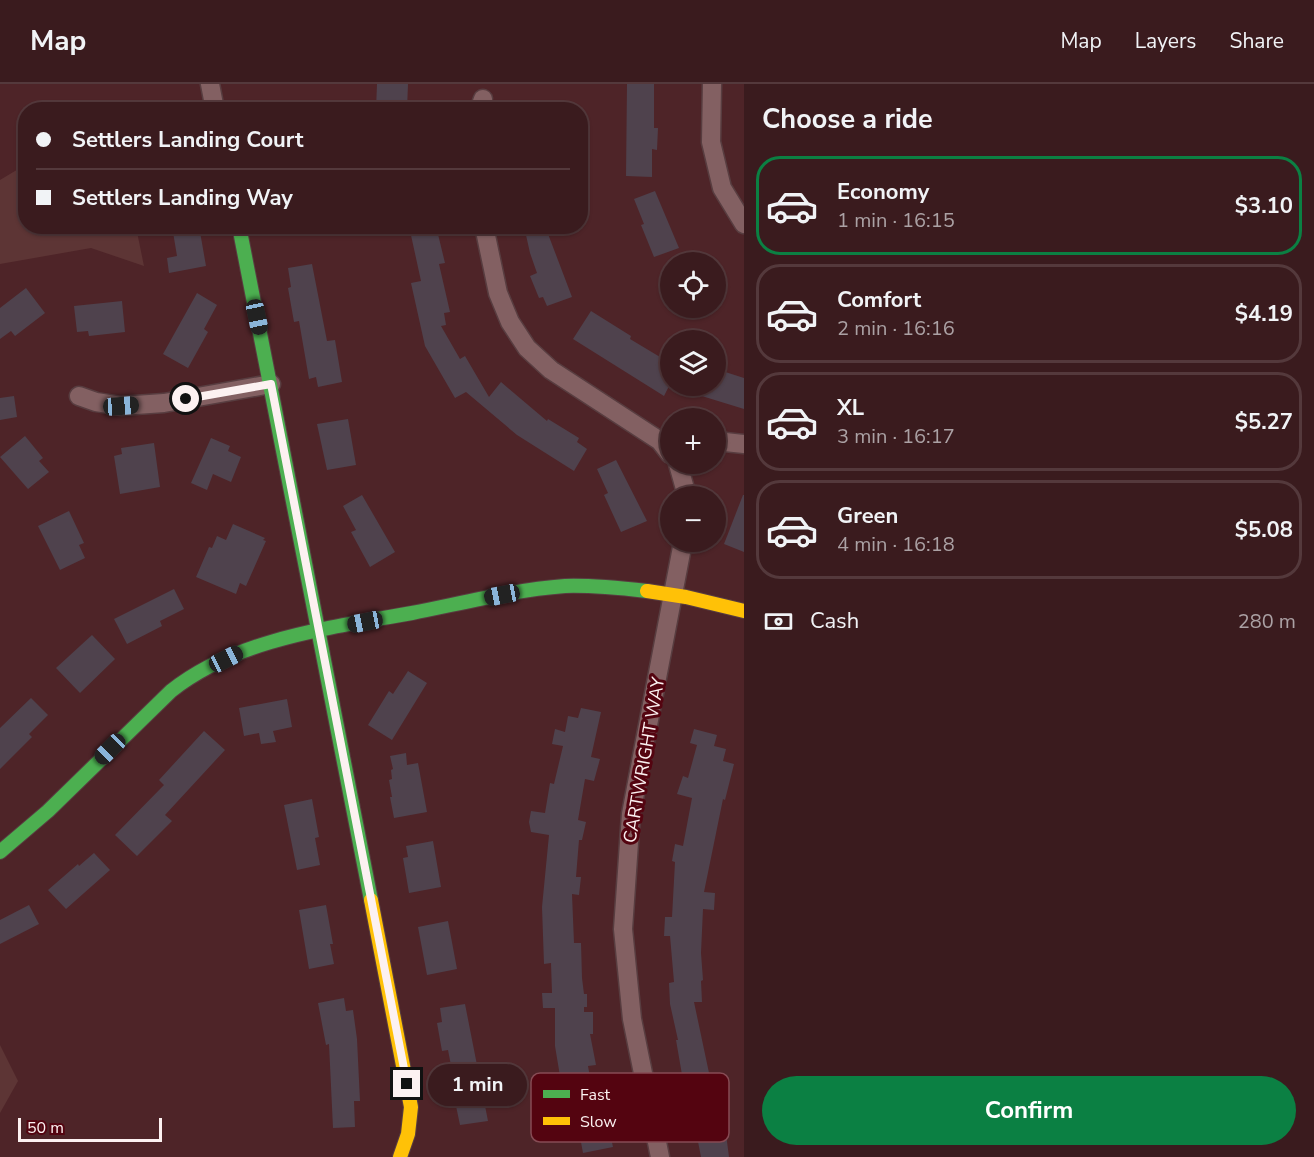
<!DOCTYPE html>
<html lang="en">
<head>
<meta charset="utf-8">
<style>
  body { margin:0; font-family:"Nunito Sans",sans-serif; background:#412427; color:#f1f3f6; height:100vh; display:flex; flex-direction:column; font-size:22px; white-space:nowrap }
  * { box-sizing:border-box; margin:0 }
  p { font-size:20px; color:#aba1a4 }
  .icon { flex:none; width:33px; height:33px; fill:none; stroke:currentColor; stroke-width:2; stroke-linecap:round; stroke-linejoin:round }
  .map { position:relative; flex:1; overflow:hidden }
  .sheet { display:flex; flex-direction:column; background:#3a1b1e; width:570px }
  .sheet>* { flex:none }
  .hud { position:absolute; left:18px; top:18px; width:570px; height:132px; border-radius:24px; box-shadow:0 2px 4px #0004,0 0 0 2px #54393c; display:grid; align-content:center; height:132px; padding:0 18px; background:#3a1b1e }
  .buttons { position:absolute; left:660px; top:168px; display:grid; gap:12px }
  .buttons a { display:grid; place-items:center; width:66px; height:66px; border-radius:50%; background:#3a1b1e; box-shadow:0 2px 4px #0004,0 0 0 2px #54393c; font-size:30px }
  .scale { position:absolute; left:18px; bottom:15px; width:144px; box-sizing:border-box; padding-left:6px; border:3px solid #fcf1f1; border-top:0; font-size:16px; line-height:21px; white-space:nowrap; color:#fcf1f1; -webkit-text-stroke:4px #540410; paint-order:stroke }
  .end { position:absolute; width:27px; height:27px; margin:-14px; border:8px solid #fcf1f1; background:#111; box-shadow:0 0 0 3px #111 }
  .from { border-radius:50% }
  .bubble { position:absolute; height:42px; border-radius:21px; background:#3a1b1e; box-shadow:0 2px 4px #0004,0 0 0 2px #54393c; font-size:20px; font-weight:700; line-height:42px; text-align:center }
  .car { position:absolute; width:18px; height:36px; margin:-18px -9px; border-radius:8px; box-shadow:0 0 4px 2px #0007; background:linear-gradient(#222 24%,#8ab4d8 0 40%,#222 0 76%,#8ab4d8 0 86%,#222 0) }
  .hud b { display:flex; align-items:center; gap:21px; height:57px; font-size:22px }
  .hud b+b { border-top:2px solid #54393c }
  .hud i { width:15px; height:15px; background:#f1f3f6 }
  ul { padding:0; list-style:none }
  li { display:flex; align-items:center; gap:18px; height:99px; margin:0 12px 9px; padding:0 6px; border:3px solid #54393c; border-radius:24px }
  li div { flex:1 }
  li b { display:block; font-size:22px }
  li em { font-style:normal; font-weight:700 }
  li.on { border-color:#0b8043 }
  li>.icon { width:54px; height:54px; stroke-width:1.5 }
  h2 { padding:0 18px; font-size:27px; line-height:72px }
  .pay { display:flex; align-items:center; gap:15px; height:66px; padding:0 18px; font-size:22px }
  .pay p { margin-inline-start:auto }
  .action { display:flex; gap:12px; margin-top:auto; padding:12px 18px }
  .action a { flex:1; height:69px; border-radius:36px; background:#0b8043; color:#fff; font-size:24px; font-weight:700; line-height:69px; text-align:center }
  header { display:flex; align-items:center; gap:36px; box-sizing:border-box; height:84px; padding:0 30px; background:#3a1b1e; border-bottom:2px solid #54393c }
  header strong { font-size:28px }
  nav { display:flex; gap:33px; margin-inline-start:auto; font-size:21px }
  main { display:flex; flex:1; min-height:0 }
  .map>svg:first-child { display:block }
  .green { fill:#5d3535 }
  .building { fill:#4f424d }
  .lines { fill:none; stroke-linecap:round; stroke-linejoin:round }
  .street-casing { stroke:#583d40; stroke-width:21 }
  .fast-casing { stroke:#583d40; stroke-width:16 }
  .slow-casing { stroke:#583d40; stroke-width:16 }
  .street { stroke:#836062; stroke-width:18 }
  .fast { stroke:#4caf50; stroke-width:14 }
  .slow { stroke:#ffc107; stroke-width:14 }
  .route { stroke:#fcf1f1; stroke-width:8 }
  .labels { text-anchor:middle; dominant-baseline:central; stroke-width:6; stroke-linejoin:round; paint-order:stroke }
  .street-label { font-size:18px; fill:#fcf1f1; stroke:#540410 }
  .key { fill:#540410; stroke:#864b54; stroke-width:1.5 }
  .key-label { font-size:16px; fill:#fcf1f1 }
</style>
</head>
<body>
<header>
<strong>Map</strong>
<nav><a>Map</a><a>Layers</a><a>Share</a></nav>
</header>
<main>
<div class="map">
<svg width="744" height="1073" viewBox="0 0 744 1073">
  <rect width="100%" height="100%" fill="#4e2428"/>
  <g class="green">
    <path d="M25,81L26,142L136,143L144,182L91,164L0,180V96Z"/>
    <path d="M0,961L18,997L0,1029Z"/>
  </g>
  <g class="building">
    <path d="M377,0H408L407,26H376Z"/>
    <path d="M627,0H654V44H658L657,66L652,65V93L626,92Z"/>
    <path d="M655,107L679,164L654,173L641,141L644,140L634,115Z"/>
    <path d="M172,142H199L206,182L169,189L167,174L177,172Z"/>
    <path d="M409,142H436L445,179L439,180L450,228L444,229L446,241L441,242L460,275L465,272L489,313L501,298L547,337L548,335L579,354L577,358L587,365L574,387L517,351L466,308L455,314L425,262L411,199L421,197Z"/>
    <path d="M524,142H545L572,213L547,222L543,213L539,214L530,192L537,189L530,169Z"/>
    <path d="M312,180L327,257L335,256L342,298L318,303L316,293L309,295L299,237L294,238L288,204L291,203L288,184Z"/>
    <path d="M26,204L45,229L15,252L11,247L0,255V224Z"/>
    <path d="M197,209L217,221L204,245L208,248L188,284L163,270Z"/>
    <path d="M122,217L125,248L89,252L88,247L77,248L74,222Z"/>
    <path d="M591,227L631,252L630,255L670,279V300L664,312L573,255Z"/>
    <path d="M716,285L744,294V325L679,305L680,302H716Z"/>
    <path d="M14,312L17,333L0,336V314Z"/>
    <path d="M348,335L356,381L327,386L317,340Z"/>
    <path d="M25,352L43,374L39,377L49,388L28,405L0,373Z"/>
    <path d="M211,354L230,362L228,367L241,373L231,398L213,390L207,406L191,399Z"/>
    <path d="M154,359L160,403L120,410L114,372L122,370L121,364Z"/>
    <path d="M616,376L647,437L621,448L604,411L608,409L597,385Z"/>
    <path d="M362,411L395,468L370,483L351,448L356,446L343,422Z"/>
    <path d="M743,411H744V468L724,460Z"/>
    <path d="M69,427L84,459L79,461L85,474L60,486L38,442Z"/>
    <path d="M233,440L265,454L263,456L266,457L246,502L240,499L236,510L196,493L209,463L212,464L217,452L226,456Z"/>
    <path d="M174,505L184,525L160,537L162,542L127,560L114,535Z"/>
    <path d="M92,551L115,575L80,609L56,584Z"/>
    <path d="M408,587L427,599L392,656L368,641L389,607L393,610Z"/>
    <path d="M31,614L48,631L29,650L32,653L0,685V644Z"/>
    <path d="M287,615L292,643L273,647L276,658L261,660L259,649L244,652L239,624Z"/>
    <path d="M581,624L601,628L591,673L600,675L594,697L585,695L578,736L586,738L582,756H579L576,793H581L579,811L572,810L574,859H581L582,894L584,910H587V923H584V928H593V950H590L596,981L588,982L596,1028L611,1025L614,1043L609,1044L613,1063L583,1069L573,1015L564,1016L555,962V924H543L542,909H552L551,879L544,880L542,823L549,751L531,748L529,738L531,727L545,729L550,699L554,700L563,662L552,660L555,645L565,648L568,632L578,634Z"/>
    <path d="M694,645L717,651L714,662L726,665L723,677L734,680L725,716L723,715L704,808L715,809L714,826L703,825L701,869L703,896L701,897L702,918H694L712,1003L717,1002L720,1019H722L729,1073H701L692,1027L684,1029L680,1009L685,1008L676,956H678L670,920L669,899L674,898L670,852H664L665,833H672L675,778L672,777L675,760L683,762L692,714L677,710L683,692L688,694L697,661L690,659Z"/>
    <path d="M204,647L225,666L165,731L172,737L137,772L115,751L164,701L159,696Z"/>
    <path d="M406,669L407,681L418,679L427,728L394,734L390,713H392L389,696L392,695L391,686L393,685L390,672Z"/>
    <path d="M312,715L319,753L315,754L320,781L297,786L284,721Z"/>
    <path d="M433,757L441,803L409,809L403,774L408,773L406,762Z"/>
    <path d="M94,769L110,786L66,825L48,806L78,780L79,782Z"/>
    <path d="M29,821L39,840L0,860V836Z"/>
    <path d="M326,821L333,860H330L334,880L309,885L299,826Z"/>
    <path d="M448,837L457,885L427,891L418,843Z"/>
    <path d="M344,914L346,927L353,926L357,955L360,1017H354L355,1043L333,1044L329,960L326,961L318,919Z"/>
    <path d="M465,920L488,1037L460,1041L452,1003L455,1002L448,966L442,967L437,939L442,938L440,924Z"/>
  </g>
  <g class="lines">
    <defs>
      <g id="street">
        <path d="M210,0L215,26"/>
        <path d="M712,0L711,58L722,104L744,140"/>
        <path d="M479,26L483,15"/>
        <path d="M484,142L498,209L510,238L527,264L551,286L660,357L670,370"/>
        <path d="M79,312L96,318L121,322L164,319L271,300"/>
        <path d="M716,360L725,358L744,360"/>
        <path d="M678,380L687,412"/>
        <path d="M660,1073L632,935L623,845L631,730L683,458"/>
      </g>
      <g id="fast">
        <path d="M239,142L371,816"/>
        <path d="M0,768L48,727L171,607C238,554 330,544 412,529C463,519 513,506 565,502C593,501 620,504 647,507"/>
      </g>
      <g id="slow">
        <path d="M647,507L686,513L744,527"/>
        <path d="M371,816L411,1023L408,1050L400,1073"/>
      </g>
    </defs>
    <use href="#street" class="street-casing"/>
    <use href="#fast" class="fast-casing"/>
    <use href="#slow" class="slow-casing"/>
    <use href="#street" class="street"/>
    <use href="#fast" class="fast"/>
    <use href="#slow" class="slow"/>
  </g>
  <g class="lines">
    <path class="route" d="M186,315L271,300L407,1000"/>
  </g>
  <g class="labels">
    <g class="street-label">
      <text transform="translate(644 676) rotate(-80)">CARTWRIGHT WAY</text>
    </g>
  </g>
  <rect x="531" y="989" width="198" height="69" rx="9" class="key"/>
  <rect x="543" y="1006" width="27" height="8" fill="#4caf50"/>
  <rect x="543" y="1033" width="27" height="8" fill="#ffc107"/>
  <g class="key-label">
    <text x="580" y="1016">Fast</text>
    <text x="580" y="1043">Slow</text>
  </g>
</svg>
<div class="buttons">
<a><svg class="icon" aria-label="locate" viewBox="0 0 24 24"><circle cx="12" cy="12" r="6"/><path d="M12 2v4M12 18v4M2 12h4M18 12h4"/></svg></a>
<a><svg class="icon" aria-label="layers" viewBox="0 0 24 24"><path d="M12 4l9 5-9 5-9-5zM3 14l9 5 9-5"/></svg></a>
<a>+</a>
<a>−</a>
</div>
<div class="scale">50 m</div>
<i class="end from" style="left:186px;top:315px"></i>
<i class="end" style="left:407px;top:1000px"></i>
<div class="bubble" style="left:428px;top:980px;width:99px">1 min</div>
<i class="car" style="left:257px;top:233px;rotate:168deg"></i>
<i class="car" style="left:121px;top:322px;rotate:86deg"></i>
<i class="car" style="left:502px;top:511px;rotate:259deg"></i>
<i class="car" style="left:365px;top:538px;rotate:259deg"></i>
<i class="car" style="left:226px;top:575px;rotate:63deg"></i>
<i class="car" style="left:110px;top:665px;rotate:225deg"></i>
<div class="hud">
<b><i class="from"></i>Settlers Landing Court</b>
<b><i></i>Settlers Landing Way</b>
</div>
</div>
<section class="sheet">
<h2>Choose a ride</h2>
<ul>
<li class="on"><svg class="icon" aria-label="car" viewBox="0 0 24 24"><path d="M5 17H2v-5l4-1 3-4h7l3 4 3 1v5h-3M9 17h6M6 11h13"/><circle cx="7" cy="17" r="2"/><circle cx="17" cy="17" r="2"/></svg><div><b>Economy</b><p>1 min · 16:15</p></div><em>$3.10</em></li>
<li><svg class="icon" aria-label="car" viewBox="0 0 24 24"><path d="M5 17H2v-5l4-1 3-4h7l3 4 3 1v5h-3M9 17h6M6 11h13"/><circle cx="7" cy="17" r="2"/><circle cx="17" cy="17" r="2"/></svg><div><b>Comfort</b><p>2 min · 16:16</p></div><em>$4.19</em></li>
<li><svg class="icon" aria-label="car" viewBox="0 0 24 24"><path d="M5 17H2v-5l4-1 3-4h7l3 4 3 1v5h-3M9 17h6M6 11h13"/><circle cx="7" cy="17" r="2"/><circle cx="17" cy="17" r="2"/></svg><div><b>XL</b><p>3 min · 16:17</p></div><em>$5.27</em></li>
<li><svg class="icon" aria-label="car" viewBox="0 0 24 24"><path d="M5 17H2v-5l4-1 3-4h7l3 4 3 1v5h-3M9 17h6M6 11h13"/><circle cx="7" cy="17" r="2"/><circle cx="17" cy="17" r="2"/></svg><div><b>Green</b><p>4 min · 16:18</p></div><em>$5.08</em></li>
</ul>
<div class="pay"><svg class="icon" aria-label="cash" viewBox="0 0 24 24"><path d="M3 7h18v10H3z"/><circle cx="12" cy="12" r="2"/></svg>Cash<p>280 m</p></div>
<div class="action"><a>Confirm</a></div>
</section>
</main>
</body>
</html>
